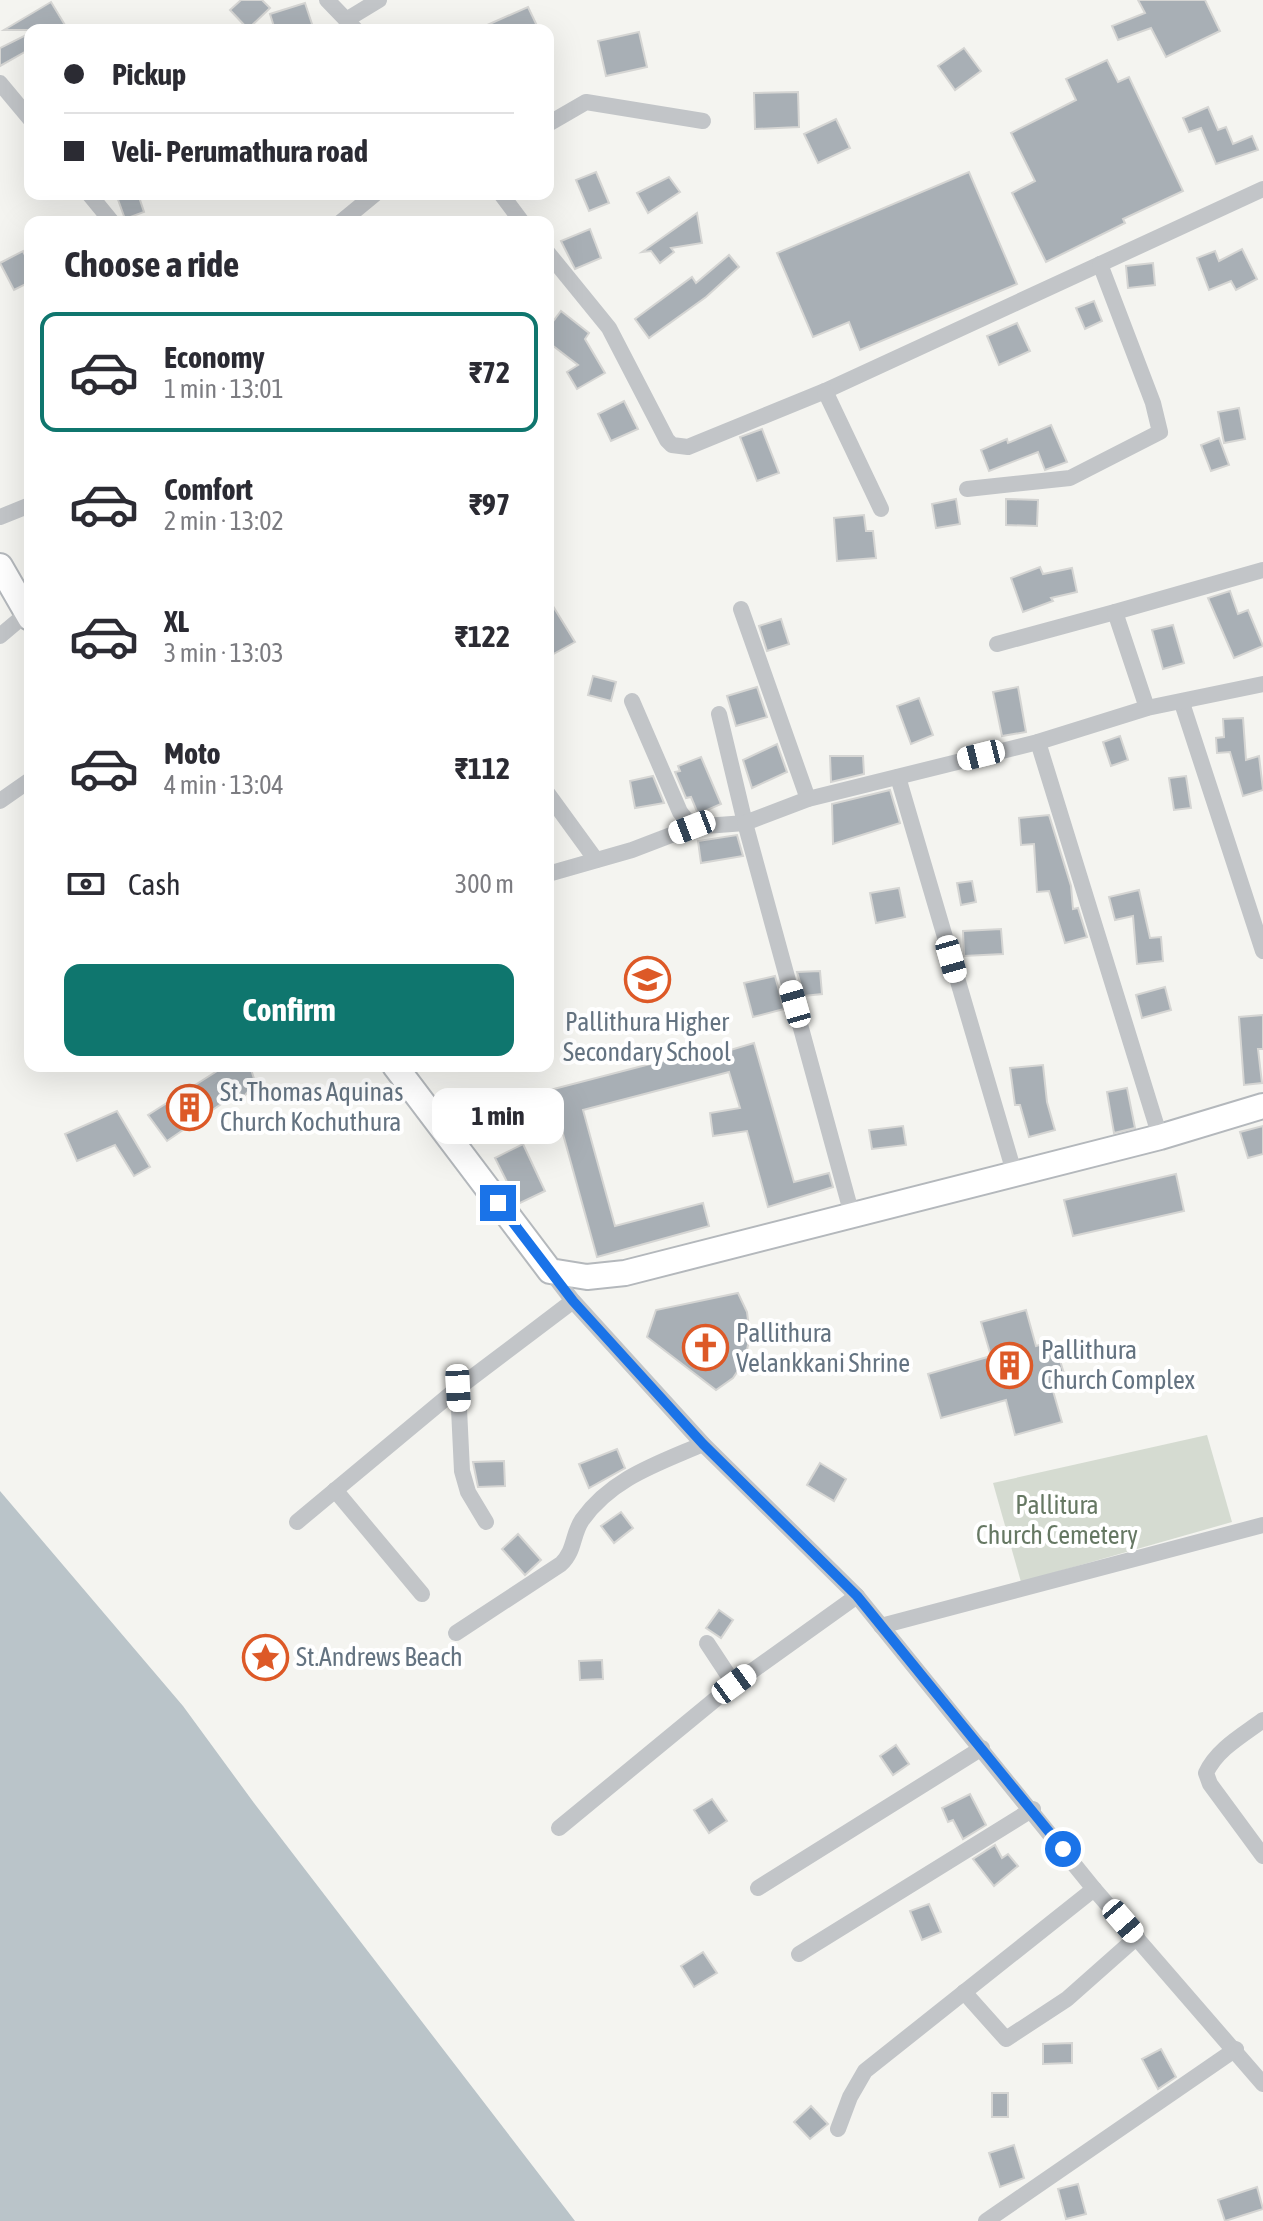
<!DOCTYPE html>
<html lang="en">
<head>
<meta charset="utf-8">
<style>
  body { margin:0; font-family:"Asap Condensed",sans-serif; background:#f2f2f3; color:#2b2b33; height:100vh; display:flex; flex-direction:column; font-size:30px; white-space:nowrap }
  * { box-sizing:border-box; margin:0 }
  p { font-size:26px; color:#7c7c81 }
  .icon { flex:none; width:44px; height:44px; fill:none; stroke:currentColor; stroke-width:2; stroke-linecap:round; stroke-linejoin:round }
  .map { position:relative; flex:1; overflow:hidden }
  .sheet { position:absolute; left:24px; top:216px; width:530px; height:856px; display:flex; flex-direction:column; background:#fff; border-radius:16px; box-shadow:0 8px 32px #0002 }
  .sheet>* { flex:none }
  .guide { position:absolute; left:24px; top:24px; width:530px; height:176px; border-radius:16px; box-shadow:0 8px 32px #0002; display:grid; align-content:center; height:176px; padding:0 40px; background:#fff }
  .end { position:absolute; width:36px; height:36px; margin:-18px; border:10px solid #1a73e8; background:#fff; box-shadow:0 0 0 4px #fff }
  .from { border-radius:50% }
  .bubble { position:absolute; height:56px; border-radius:16px; background:#fff; box-shadow:0 8px 32px #0002; font-size:26px; font-weight:700; line-height:56px; text-align:center }
  .car { position:absolute; width:24px; height:48px; margin:-24px -12px; border-radius:10px; box-shadow:0 0 6px 2px #0007; background:linear-gradient(#fff 24%,#345 0 40%,#fff 0 76%,#345 0 86%,#fff 0) }
  .guide b { display:flex; align-items:center; gap:28px; height:76px; font-size:30px }
  .guide b+b { border-top:2px solid #e1e1e2 }
  .guide i { width:20px; height:20px; background:#2b2b33 }
  ul { padding:0; list-style:none }
  li { display:flex; align-items:center; gap:24px; height:120px; margin:0 16px 12px; padding:0 24px; border:4px solid transparent; border-radius:16px }
  li div { flex:1 }
  li b { display:block; font-size:30px }
  li em { font-style:normal; font-weight:700 }
  li.current { border-color:#0f766e }
  li>.icon { width:72px; height:72px; stroke-width:1.5 }
  h2 { padding:0 40px; font-size:36px; line-height:96px }
  .pay { display:flex; align-items:center; gap:20px; height:88px; padding:0 40px; font-size:30px }
  .pay p { margin-inline-start:auto }
  .button { display:flex; gap:16px; margin-top:auto; padding:16px 40px }
  .button a { flex:1; height:92px; border-radius:16px; background:#0f766e; color:#fff; font-size:32px; font-weight:700; line-height:92px; text-align:center }
  .map>svg:first-child { display:block }
  .green { fill:#d5dbd1 }
  .water { fill:#bac4c9 }
  .building { fill:#a8afb5; stroke:#d5d5d3; stroke-width:2 }
  .lines { fill:none; stroke-linecap:round; stroke-linejoin:round }
  .secondary-casing { stroke:#b4b8bc; stroke-width:28 }
  .minor { stroke:#c2c5c8; stroke-width:16 }
  .secondary { stroke:#fff; stroke-width:24 }
  .route { stroke:#1a73e8; stroke-width:10 }
  .labels { text-anchor:middle; dominant-baseline:central; stroke-width:8; stroke-linejoin:round; paint-order:stroke }
  .poi-label { font-size:26px; fill:#647381; stroke:#fff; text-anchor:start }
  .park-label { font-size:26px; fill:#667863; stroke:#fff }
</style>
</head>
<body>
<div class="map">
<svg width="1263" height="2221" viewBox="0 0 1263 2221">
  <rect width="100%" height="100%" fill="#f4f4f0"/>
  <path class="green" d="M1207,1435L1232,1522L1021,1582L993,1483Z"/>
  <path class="water" d="M0,1491L183,1706L254,1803L575,2221H0Z"/>
  <g class="building">
    <path d="M241,0H262L270,8L248,29L230,10Z"/>
    <path d="M1138,0H1205L1220,31L1166,57L1151,28L1118,40L1112,26L1145,13Z"/>
    <path d="M51,2L68,30H4Z"/>
    <path d="M305,3L313,27L303,30H275L270,14Z"/>
    <path d="M528,7L539,30H476Z"/>
    <path d="M639,32L647,67L606,76L598,41Z"/>
    <path d="M30,33V49L0,66V48Z"/>
    <path d="M964,48L981,71L955,90L938,66Z"/>
    <path d="M1107,60L1118,82L1129,77L1183,191L1123,219L1125,223L1046,262L1012,193L1035,181L1011,133L1076,100L1066,79Z"/>
    <path d="M798,92L799,127L755,129L754,93Z"/>
    <path d="M1208,107L1218,130L1226,127L1233,144L1252,136L1258,150L1216,164L1201,128L1189,132L1183,118Z"/>
    <path d="M836,119L850,148L818,163L804,134Z"/>
    <path d="M596,172L609,203L589,211L576,180Z"/>
    <path d="M969,172L1017,284L860,350L849,322L813,337L777,253Z"/>
    <path d="M669,177L680,192L648,213L637,193Z"/>
    <path d="M116,194H138L144,212L125,219Z"/>
    <path d="M697,213L702,243L671,248L674,252L660,263L651,251L642,252Z"/>
    <path d="M590,229L601,258L575,269L561,241Z"/>
    <path d="M1242,249L1257,279L1236,290L1231,281L1209,290L1197,258L1215,251L1219,261Z"/>
    <path d="M23,251L30,266V282L14,290L0,263Z"/>
    <path d="M729,255L739,267L706,297L649,338L635,319L692,277L696,283Z"/>
    <path d="M1153,263L1155,285L1128,288L1126,266Z"/>
    <path d="M1094,301L1102,321L1085,329L1076,308Z"/>
    <path d="M561,311L589,333L585,339L605,373L577,389L567,372L578,365L548,342V328Z"/>
    <path d="M1017,323L1030,351L999,365L987,336Z"/>
    <path d="M624,401L638,429L611,441L598,414Z"/>
    <path d="M1239,408L1245,439L1224,443L1218,412Z"/>
    <path d="M1051,425L1067,462L1045,470L1038,452L989,471L981,450L1007,439L1008,443Z"/>
    <path d="M762,429L779,473L757,481L740,437Z"/>
    <path d="M1219,438L1229,465L1211,471L1201,445Z"/>
    <path d="M956,499L960,524L936,528L932,504Z"/>
    <path d="M1006,499L1038,500L1037,526L1006,525Z"/>
    <path d="M864,515L866,531H873L876,558L837,561L834,518Z"/>
    <path d="M1040,567L1043,574L1072,568L1077,592L1051,598L1053,601L1023,612L1011,578Z"/>
    <path d="M1230,591L1238,614L1248,610L1263,646L1234,658L1208,598Z"/>
    <path d="M548,598L575,642L548,657Z"/>
    <path d="M781,619L789,644L767,651L759,626Z"/>
    <path d="M1173,625L1184,663L1163,669L1152,630Z"/>
    <path d="M593,676L616,682L611,701L588,695Z"/>
    <path d="M757,687L767,717L736,726L727,696Z"/>
    <path d="M1018,687L1026,732L1002,736L993,692Z"/>
    <path d="M919,698L933,735L911,744L897,706Z"/>
    <path d="M1243,718L1246,760L1259,756L1263,790L1243,796L1230,752L1217,753L1216,738L1224,737L1223,719Z"/>
    <path d="M1120,736L1128,760L1111,766L1103,742Z"/>
    <path d="M777,744L787,772L752,788L743,760Z"/>
    <path d="M830,756H863L864,774L831,782Z"/>
    <path d="M701,757L721,804L698,814L691,797L686,798L675,772L680,771L678,766Z"/>
    <path d="M653,776L664,803L635,808L630,781Z"/>
    <path d="M1186,776L1191,808L1174,810L1169,778Z"/>
    <path d="M890,790L900,823L833,844L832,804Z"/>
    <path d="M1049,815L1071,886L1073,909L1078,908L1087,937L1065,943L1049,891L1037,892L1034,844L1021,845L1019,818Z"/>
    <path d="M737,835L743,856L701,863L698,841Z"/>
    <path d="M972,881L976,902L961,905L957,883Z"/>
    <path d="M899,888L905,917L876,923L870,893Z"/>
    <path d="M1139,890L1150,938L1161,937L1163,961L1137,964L1133,916L1115,920L1109,897Z"/>
    <path d="M1001,929L1003,954L964,956L963,931Z"/>
    <path d="M820,971L822,994L804,996L797,972Z"/>
    <path d="M775,976L784,1009L753,1017L744,983Z"/>
    <path d="M1165,987L1171,1010L1142,1018L1136,995Z"/>
    <path d="M1263,1015V1049H1258L1262,1083L1244,1085L1239,1017Z"/>
    <path d="M754,1043L794,1182L829,1173L833,1187L768,1207L747,1131L713,1136L710,1113L740,1108L729,1072L583,1110L615,1226L703,1203L709,1226L597,1257L558,1116L553,1117L546,1091L708,1049L710,1056Z"/>
    <path d="M1043,1065L1047,1102L1055,1130L1029,1137L1020,1105H1015L1010,1068Z"/>
    <path d="M225,1066H250L255,1082L243,1098L239,1092L167,1141L148,1115Z"/>
    <path d="M1127,1088L1135,1128L1114,1133L1107,1092Z"/>
    <path d="M117,1111L150,1167L134,1176L115,1145L77,1161L65,1134Z"/>
    <path d="M903,1126L906,1145L872,1149L869,1130Z"/>
    <path d="M1263,1126V1154L1248,1158L1240,1132Z"/>
    <path d="M523,1144L545,1191L518,1204L495,1158Z"/>
    <path d="M1176,1174L1184,1211L1073,1236L1064,1200Z"/>
    <path d="M738,1293L747,1312L750,1335L745,1360L733,1378L716,1390L647,1337L656,1310Z"/>
    <path d="M1026,1310L1036,1346L1054,1341L1066,1380L1051,1384L1062,1422L1015,1435L1006,1400L941,1418L928,1374L991,1356L981,1322Z"/>
    <path d="M617,1449L625,1468L589,1488L579,1464Z"/>
    <path d="M504,1461L505,1486L478,1487L473,1462Z"/>
    <path d="M820,1463L846,1479L834,1501L807,1485Z"/>
    <path d="M621,1512L633,1528L614,1543L601,1526Z"/>
    <path d="M518,1534L541,1560L525,1575L502,1549Z"/>
    <path d="M719,1610L733,1620L721,1638L706,1628Z"/>
    <path d="M602,1660L603,1679L580,1680L579,1661Z"/>
    <path d="M896,1745L909,1764L893,1775L880,1756Z"/>
    <path d="M970,1794L986,1825L963,1839L953,1820L948,1822L942,1808Z"/>
    <path d="M712,1799L727,1821L709,1833L694,1810Z"/>
    <path d="M995,1845L1002,1858L1008,1854L1018,1866L994,1886L973,1859Z"/>
    <path d="M929,1904L941,1932L922,1940L910,1911Z"/>
    <path d="M703,1952L717,1973L694,1987L681,1966Z"/>
    <path d="M1072,2043V2063L1043,2064V2044Z"/>
    <path d="M1161,2049L1176,2077L1158,2089L1142,2059Z"/>
    <rect x="992" y="2093" width="16" height="24"/>
    <path d="M811,2106L828,2124L810,2139L794,2122Z"/>
    <path d="M1014,2145L1024,2178L1000,2187L989,2153Z"/>
    <path d="M1078,2184L1086,2214L1066,2219L1058,2189Z"/>
    <path d="M1257,2187L1263,2209L1225,2221L1218,2200Z"/>
  </g>
  <g class="lines">
    <defs>
      <g id="secondary">
        <path d="M0,566L30,618"/>
        <path d="M395,1066L550,1271L587,1277L625,1273L1160,1137L1263,1106"/>
      </g>
    </defs>
    <use href="#secondary" class="secondary-casing"/>
    <g class="minor">
      <path d="M327,0L356,30"/>
      <path d="M346,20L379,0"/>
      <path d="M0,83L30,119"/>
      <path d="M548,124L586,102L703,121"/>
      <path d="M89,194L112,222"/>
      <path d="M501,194L522,222"/>
      <path d="M341,222L375,194"/>
      <path d="M548,253L609,328L667,440L672,445L688,447L825,391L1263,189"/>
      <path d="M825,391L881,509"/>
      <path d="M967,489L1070,478L1160,432L1153,403L1100,264"/>
      <path d="M0,517L30,505"/>
      <path d="M741,609L808,799"/>
      <path d="M0,636L26,614"/>
      <path d="M997,644L1115,612"/>
      <path d="M632,701L680,812L692,827L745,823L719,714"/>
      <path d="M1182,703L1263,951"/>
      <path d="M1147,708L1115,612L1263,570"/>
      <path d="M1038,742L1160,1137"/>
      <path d="M898,777L1014,1172"/>
      <path d="M548,794L596,860"/>
      <path d="M0,801L30,780"/>
      <path d="M548,874L632,850L692,827"/>
      <path d="M852,1215L745,823L808,799L1038,742L1147,708L1263,684"/>
      <path d="M550,1271L573,1301L703,1444L857,1596L1094,1889L1263,2084"/>
      <path d="M458,1388L462,1471L468,1492L486,1522"/>
      <path d="M335,1490L422,1594"/>
      <path d="M297,1522L458,1388L573,1301"/>
      <path d="M881,1626L1263,1525"/>
      <path d="M456,1633L561,1564C575,1551 572,1535 582,1520C612,1478 657,1464 703,1444"/>
      <path d="M707,1643L734,1684"/>
      <path d="M1263,1720C1243,1735 1217,1749 1206,1773L1210,1784L1263,1856"/>
      <path d="M559,1828L734,1684L857,1596"/>
      <path d="M758,1888L982,1748"/>
      <path d="M799,1954L1033,1809"/>
      <path d="M964,1992L1006,2039L1067,1999L1137,1937"/>
      <path d="M838,2129L850,2097L865,2071L1094,1889"/>
      <path d="M986,2221L1236,2049"/>
    </g>
    <use href="#secondary" class="secondary"/>
  </g>
  <g class="lines">
    <path class="route" d="M498,1203L573,1301L703,1444L857,1596L1063,1849"/>
  </g>
  <defs>
    <symbol id="school-ring" viewBox="-11 -11 22 22"><circle r="9.5" fill="#fff" stroke="#dd5927" stroke-width="1.5"/><path d="M0-5L7-2L0 1L-7-2ZM-4 1L0 2.5L4 1V4Q0 6-4 4Z" fill="#dd5927"/></symbol>
    <symbol id="building-ring" viewBox="-11 -11 22 22"><circle r="9.5" fill="#fff" stroke="#dd5927" stroke-width="1.5"/><path d="M-4-6H4V6H1V3H-1V6H-4ZM-2.5-4.3h1.7v1.8h-1.7ZM.8-4.3h1.7v1.8H.8ZM-2.5-1h1.7V.8h-1.7ZM.8-1h1.7V.8H.8Z" fill="#dd5927"/></symbol>
    <symbol id="church-ring" viewBox="-11 -11 22 22"><circle r="9.5" fill="#fff" stroke="#dd5927" stroke-width="1.5"/><path d="M-1.2-6h2.4v3.5h3.3v2.4h-3.3V6h-2.4V-.1h-3.3v-2.4h3.3Z" fill="#dd5927"/></symbol>
    <symbol id="sight-ring" viewBox="-11 -11 22 22"><circle r="9.5" fill="#fff" stroke="#dd5927" stroke-width="1.5"/><path d="M0-6L1.8-2.2L6-1.7L2.9 1.2L3.7 5.4L0 3.3L-3.7 5.4L-2.9 1.2L-6-1.7L-1.8-2.2Z" fill="#dd5927"/></symbol>
  </defs>
  <g fill-rule="evenodd">
    <use href="#school-ring" x="622" y="954" width="51" height="51"/>
    <use href="#building-ring" x="164" y="1082" width="51" height="51"/>
    <use href="#church-ring" x="680" y="1322" width="51" height="51"/>
    <use href="#building-ring" x="984" y="1340" width="51" height="51"/>
    <use href="#sight-ring" x="240" y="1632" width="51" height="51"/>
  </g>
  <g class="labels">
    <g class="poi-label">
      <text x="647" y="1022" text-anchor="middle">Pallithura Higher<tspan x="647" dy="30">Secondary School</tspan></text>
      <text x="220" y="1092">St. Thomas Aquinas<tspan x="220" dy="30">Church Kochuthura</tspan></text>
      <text x="736" y="1333">Pallithura<tspan x="736" dy="30">Velankkani Shrine</tspan></text>
      <text x="1041" y="1350">Pallithura<tspan x="1041" dy="30">Church Complex</tspan></text>
      <text x="296" y="1657">St.Andrews Beach</text>
    </g>
    <g class="park-label">
      <text x="1057" y="1505">Pallitura<tspan x="1057" dy="30">Church Cemetery</tspan></text>
    </g>
  </g>
</svg>
<i class="end from" style="left:1063px;top:1849px"></i>
<i class="end" style="left:498px;top:1203px"></i>
<div class="bubble" style="left:432px;top:1088px;width:132px">1 min</div>
<i class="car" style="left:981px;top:755px;rotate:256deg"></i>
<i class="car" style="left:692px;top:827px;rotate:249deg"></i>
<i class="car" style="left:951px;top:959px;rotate:164deg"></i>
<i class="car" style="left:795px;top:1004px;rotate:344deg"></i>
<i class="car" style="left:458px;top:1388px;rotate:177deg"></i>
<i class="car" style="left:734px;top:1684px;rotate:54deg"></i>
<i class="car" style="left:1123px;top:1921px;rotate:139deg"></i>
<div class="guide">
<b><i class="from"></i>Pickup</b>
<b><i></i>Veli- Perumathura road</b>
</div>
<section class="sheet">
<h2>Choose a ride</h2>
<ul>
<li class="current"><svg class="icon" aria-label="car" viewBox="0 0 24 24"><path d="M5 17H2v-5l4-1 3-4h7l3 4 3 1v5h-3M9 17h6M6 11h13"/><circle cx="7" cy="17" r="2"/><circle cx="17" cy="17" r="2"/></svg><div><b>Economy</b><p>1 min · 13:01</p></div><em>₹72</em></li>
<li><svg class="icon" aria-label="car" viewBox="0 0 24 24"><path d="M5 17H2v-5l4-1 3-4h7l3 4 3 1v5h-3M9 17h6M6 11h13"/><circle cx="7" cy="17" r="2"/><circle cx="17" cy="17" r="2"/></svg><div><b>Comfort</b><p>2 min · 13:02</p></div><em>₹97</em></li>
<li><svg class="icon" aria-label="car" viewBox="0 0 24 24"><path d="M5 17H2v-5l4-1 3-4h7l3 4 3 1v5h-3M9 17h6M6 11h13"/><circle cx="7" cy="17" r="2"/><circle cx="17" cy="17" r="2"/></svg><div><b>XL</b><p>3 min · 13:03</p></div><em>₹122</em></li>
<li><svg class="icon" aria-label="car" viewBox="0 0 24 24"><path d="M5 17H2v-5l4-1 3-4h7l3 4 3 1v5h-3M9 17h6M6 11h13"/><circle cx="7" cy="17" r="2"/><circle cx="17" cy="17" r="2"/></svg><div><b>Moto</b><p>4 min · 13:04</p></div><em>₹112</em></li>
</ul>
<div class="pay"><svg class="icon" aria-label="cash" viewBox="0 0 24 24"><path d="M3 7h18v10H3z"/><circle cx="12" cy="12" r="2"/></svg>Cash<p>300 m</p></div>
<div class="button"><a>Confirm</a></div>
</section>
</div>
</body>
</html>
